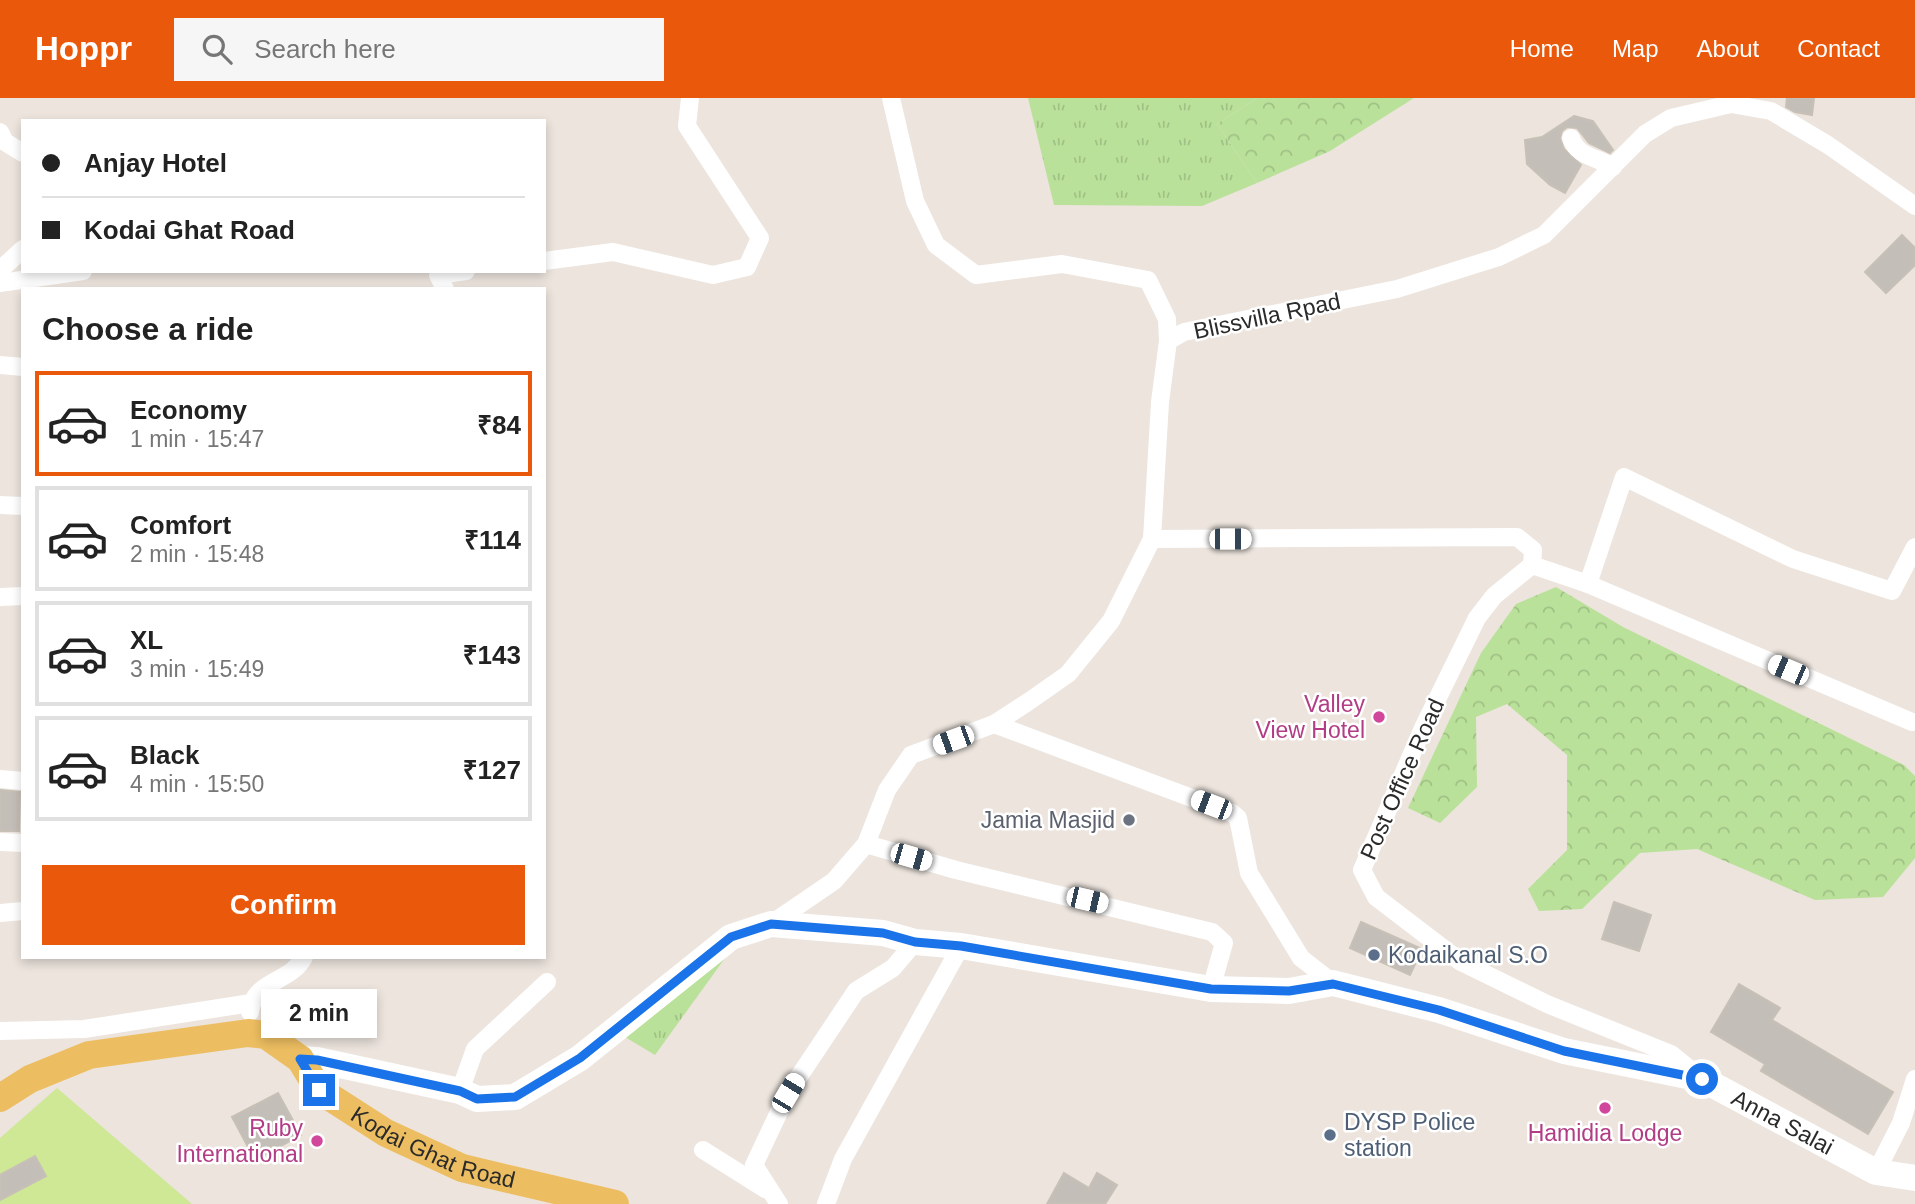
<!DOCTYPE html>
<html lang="en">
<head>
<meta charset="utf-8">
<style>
  body { margin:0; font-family:Arial,sans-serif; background:#f6f6f6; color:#222; height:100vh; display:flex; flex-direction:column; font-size:26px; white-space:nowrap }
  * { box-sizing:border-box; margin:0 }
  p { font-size:23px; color:#767676 }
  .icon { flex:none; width:38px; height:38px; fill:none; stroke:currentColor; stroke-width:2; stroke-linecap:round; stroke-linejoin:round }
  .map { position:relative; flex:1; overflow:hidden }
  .details { position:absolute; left:21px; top:189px; width:525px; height:672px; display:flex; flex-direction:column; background:#fff; border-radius:0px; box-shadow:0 4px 10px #0003 }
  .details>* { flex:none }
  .top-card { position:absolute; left:21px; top:21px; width:525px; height:154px; border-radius:0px; box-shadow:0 4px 10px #0003; display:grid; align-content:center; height:154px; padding:0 21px; background:#fff }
  .end { position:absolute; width:32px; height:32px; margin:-16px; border:9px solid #1a73e8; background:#fff; box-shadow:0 0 0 4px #fff }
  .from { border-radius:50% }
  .bubble { position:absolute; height:49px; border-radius:0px; background:#fff; box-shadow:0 4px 10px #0003; font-size:23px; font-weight:700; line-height:49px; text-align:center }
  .car { position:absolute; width:21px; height:42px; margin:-21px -10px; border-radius:9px; box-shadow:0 0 5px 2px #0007; background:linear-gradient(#fff 24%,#345 0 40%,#fff 0 76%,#345 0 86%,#fff 0) }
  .top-card b { display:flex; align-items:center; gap:24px; height:66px; font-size:26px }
  .top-card b+b { border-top:2px solid #e0e0e0 }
  .top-card i { width:18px; height:18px; background:#222 }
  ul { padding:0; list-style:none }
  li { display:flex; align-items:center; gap:21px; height:105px; margin:0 14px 10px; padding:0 7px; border:4px solid #e0e0e0; border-radius:0px }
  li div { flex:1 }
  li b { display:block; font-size:26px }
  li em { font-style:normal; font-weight:700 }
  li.on { border-color:#ea580c }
  li>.icon { width:63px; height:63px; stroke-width:1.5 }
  h2 { padding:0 21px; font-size:32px; line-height:84px }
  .action { display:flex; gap:14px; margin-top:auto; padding:14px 21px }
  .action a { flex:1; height:80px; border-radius:0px; background:#ea580c; color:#fff; font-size:28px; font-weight:700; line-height:80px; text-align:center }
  header { display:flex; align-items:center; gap:42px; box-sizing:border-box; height:98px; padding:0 35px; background:#ea580c; color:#fff }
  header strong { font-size:33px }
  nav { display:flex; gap:38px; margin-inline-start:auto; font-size:24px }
  .search { width:490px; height:63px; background:#f6f6f6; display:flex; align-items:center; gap:18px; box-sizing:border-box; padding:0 24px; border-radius:0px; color:#767676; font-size:26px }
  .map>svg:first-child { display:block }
  .grass { fill:url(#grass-tufts) }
  .forest { fill:url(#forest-crowns) }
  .pitch { fill:#cee896 }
  .building { fill:#c4beb9; stroke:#c7c0b6; stroke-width:2 }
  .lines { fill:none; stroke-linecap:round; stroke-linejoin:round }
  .street { stroke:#fff; stroke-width:18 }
  .secondary { stroke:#fff; stroke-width:26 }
  .primary { stroke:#edbe61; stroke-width:28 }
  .route { stroke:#1a73e8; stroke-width:9 }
  .hotel-dot { fill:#d1479c; stroke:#fff; stroke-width:2.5 }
  .worship-dot { fill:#6b7280; stroke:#fff; stroke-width:2.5 }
  .service-dot { fill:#5c6f8a; stroke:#fff; stroke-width:2.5 }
  .labels { text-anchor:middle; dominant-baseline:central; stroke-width:5; stroke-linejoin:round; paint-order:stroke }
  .street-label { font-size:23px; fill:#2a2a2a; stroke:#fff }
  .hotel-label { font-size:23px; fill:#b23c85; stroke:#fff; text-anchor:end }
  .worship-label { font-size:23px; fill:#5b616d; stroke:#fff; text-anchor:end }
  .service-label { font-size:23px; fill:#4e5e75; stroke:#fff; text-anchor:start }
</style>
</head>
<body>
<header>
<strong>Hoppr</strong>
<div class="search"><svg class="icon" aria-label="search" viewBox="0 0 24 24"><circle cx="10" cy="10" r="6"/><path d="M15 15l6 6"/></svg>Search here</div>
<nav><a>Home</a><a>Map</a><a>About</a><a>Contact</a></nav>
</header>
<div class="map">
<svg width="1915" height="1106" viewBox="0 0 1915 1106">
  <defs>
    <pattern id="grass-tufts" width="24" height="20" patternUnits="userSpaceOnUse" patternTransform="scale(1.75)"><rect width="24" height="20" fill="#bae19a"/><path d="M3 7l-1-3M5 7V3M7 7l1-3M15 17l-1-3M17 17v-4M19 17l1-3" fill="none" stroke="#a0c185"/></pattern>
    <pattern id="forest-crowns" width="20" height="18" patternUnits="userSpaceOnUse" patternTransform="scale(1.75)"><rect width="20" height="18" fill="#bae19a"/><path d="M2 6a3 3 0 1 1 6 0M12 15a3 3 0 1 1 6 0" fill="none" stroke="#a0c185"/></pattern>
  </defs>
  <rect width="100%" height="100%" fill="#ece4dd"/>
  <g class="grass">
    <path d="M1028,0H1257L1217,26L1257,85L1202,108L1054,107Z"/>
    <path d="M728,856L655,957L620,936Z"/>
  </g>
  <g class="forest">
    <path d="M1257,0H1414L1330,53L1257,85L1217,26Z"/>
    <path d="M1556,489L1623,529L1904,667L1915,678V760L1883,799L1815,802L1697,751L1640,755L1582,811L1539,813L1528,791L1567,752V657L1507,606L1476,619L1477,689L1440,725L1408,710L1481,555L1516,506Z"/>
  </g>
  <path class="pitch" d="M57,990L192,1106H0V1040Z"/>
  <g class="building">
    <path d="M1787,0H1814L1812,17L1795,14L1786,9Z"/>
    <path d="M1574,18L1593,23L1613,52L1610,55L1589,45L1577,30L1567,29L1562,33L1560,40L1564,51L1581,67L1565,95L1550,87L1527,66L1525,42L1542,39Z"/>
    <path d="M1902,137L1915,150V167L1886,195L1865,174Z"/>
    <path d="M0,692L20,694L19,733H0Z"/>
    <path d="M1614,804L1651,817L1639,853L1602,841Z"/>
    <path d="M1361,824L1422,851L1410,877L1350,850Z"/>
    <path d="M1739,886L1780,910L1772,922L1893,994L1868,1036L1761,973L1765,966L1711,934Z"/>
    <path d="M285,899H306L307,930L286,931V925L265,920L266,911L286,913Z"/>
    <path d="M278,995L301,1037L255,1062L232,1019Z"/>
    <path d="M35,1058L46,1078L0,1102V1077Z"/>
    <path d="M1064,1075L1089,1090L1097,1075L1117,1087L1105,1106H1047Z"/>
  </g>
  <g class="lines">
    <g class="street">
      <path d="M891,0L915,103L936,147L976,177L1062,166L1148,182L1167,221L1168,243"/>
      <path d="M0,34L5,44L23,55"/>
      <path d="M1571,40C1577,59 1598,59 1613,69"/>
      <path d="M544,163L613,154L713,177L747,169L760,140L687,28L690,0"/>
      <path d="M0,172L23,151"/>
      <path d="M0,185L83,173"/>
      <path d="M445,191L438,177L466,173"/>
      <path d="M0,267L23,269"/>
      <path d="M0,407L23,408"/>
      <path d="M1152,441L1517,439L1533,452L1532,467"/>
      <path d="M1532,467L1494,498L1477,520L1423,630L1362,772L1376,799L1461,864L1547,906L1671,956L1697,977"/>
      <path d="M1532,467L1588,486L1912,624"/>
      <path d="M1588,486L1624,379L1793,461L1892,493L1915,449"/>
      <path d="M0,499L23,498"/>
      <path d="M994,626L1232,715L1238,720L1249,775L1301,860L1333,885"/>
      <path d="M0,681L23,683"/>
      <path d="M0,744L23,745"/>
      <path d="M866,746L956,772L1212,834L1224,845L1211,891"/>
      <path d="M0,815L23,813"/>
      <path d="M771,826L834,783L866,746L887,692L911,657L994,626L1028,604L1068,576L1111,523L1152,441L1160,304L1168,243L1184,234L1397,191L1499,159L1544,137L1645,36L1671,20L1731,6L1771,13L1828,47L1915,108"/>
      <path d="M250,914C254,881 291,885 304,859"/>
      <path d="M0,933L84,931L251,905"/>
      <path d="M460,993L475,951L547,884"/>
      <path d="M703,1052L765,1091"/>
      <path d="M1876,1074L1901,1025L1915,981"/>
      <path d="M779,1106L754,1067L788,995L856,893L893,870L915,844"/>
      <path d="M826,1106L843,1061L961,848"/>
    </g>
    <path class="secondary" id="s1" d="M300,961L317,962L460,993L477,1001L515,999L580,960L731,839L771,826L883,835L915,844L961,848L1211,891L1289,893L1333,885L1439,912L1564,953L1702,981L1876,1074L1915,1080"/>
    <path class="primary" id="s2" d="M0,1000L30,981L89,957L248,935L266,937L300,961L319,992L386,1035L462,1070L615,1106"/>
  </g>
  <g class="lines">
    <path class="route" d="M319,992L300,961L317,962L460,993L477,1001L515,999L580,960L731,839L771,826L883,835L915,844L961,848L1211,891L1289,893L1333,886L1439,912L1564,953L1702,981"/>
  </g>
  <g class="hotel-dot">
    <circle cx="1379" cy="619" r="7"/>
    <circle cx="1605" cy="1010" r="7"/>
    <circle cx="317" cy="1043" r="7"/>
  </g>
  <circle class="worship-dot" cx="1129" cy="722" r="7"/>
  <g class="service-dot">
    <circle cx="1374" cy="857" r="7"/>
    <circle cx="1330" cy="1037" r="7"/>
  </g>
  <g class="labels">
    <g class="street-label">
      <text transform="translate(1267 218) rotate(-12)">Blissvilla Rpad</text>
      <text transform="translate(1402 681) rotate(-66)">Post Office Road</text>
      <text stroke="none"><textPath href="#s1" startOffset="1573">Anna Salai</textPath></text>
      <text stroke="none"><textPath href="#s2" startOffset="485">Kodai Ghat Road</textPath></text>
    </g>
    <g class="hotel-label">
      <text x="1365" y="606">Valley<tspan x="1365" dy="26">View Hotel</tspan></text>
      <text x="303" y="1030">Ruby<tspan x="303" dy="26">International</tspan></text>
      <text x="1605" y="1035" text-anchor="middle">Hamidia Lodge</text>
    </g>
    <g class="worship-label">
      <text x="1115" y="722">Jamia Masjid</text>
    </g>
    <g class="service-label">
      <text x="1388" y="857">Kodaikanal S.O</text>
      <text x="1344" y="1024">DYSP Police<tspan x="1344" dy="26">station</tspan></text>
    </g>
  </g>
</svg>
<i class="end from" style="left:1702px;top:981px"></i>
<i class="end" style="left:319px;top:992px"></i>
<div class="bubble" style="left:261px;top:891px;width:116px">2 min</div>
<i class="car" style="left:1230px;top:441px;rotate:90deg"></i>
<i class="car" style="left:1788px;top:572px;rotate:293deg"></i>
<i class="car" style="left:953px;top:642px;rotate:250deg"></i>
<i class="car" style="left:1211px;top:707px;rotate:291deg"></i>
<i class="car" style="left:911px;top:759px;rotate:106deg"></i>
<i class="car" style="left:1087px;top:802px;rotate:103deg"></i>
<i class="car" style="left:788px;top:995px;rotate:31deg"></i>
<div class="top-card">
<b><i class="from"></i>Anjay Hotel</b>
<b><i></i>Kodai Ghat Road</b>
</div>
<section class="details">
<h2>Choose a ride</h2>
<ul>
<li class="on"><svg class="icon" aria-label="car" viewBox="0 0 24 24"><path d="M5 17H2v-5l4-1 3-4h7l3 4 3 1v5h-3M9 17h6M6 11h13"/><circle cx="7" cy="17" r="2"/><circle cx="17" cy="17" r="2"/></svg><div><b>Economy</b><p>1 min · 15:47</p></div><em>₹84</em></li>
<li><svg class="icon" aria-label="car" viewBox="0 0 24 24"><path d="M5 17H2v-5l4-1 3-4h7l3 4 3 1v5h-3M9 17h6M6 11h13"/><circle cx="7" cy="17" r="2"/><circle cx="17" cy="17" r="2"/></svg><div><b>Comfort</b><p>2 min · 15:48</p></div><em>₹114</em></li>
<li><svg class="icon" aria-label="car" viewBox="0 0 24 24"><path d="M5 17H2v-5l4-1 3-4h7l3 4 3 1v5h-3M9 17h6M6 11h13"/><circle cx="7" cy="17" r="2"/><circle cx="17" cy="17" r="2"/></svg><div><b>XL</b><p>3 min · 15:49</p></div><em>₹143</em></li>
<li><svg class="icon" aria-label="car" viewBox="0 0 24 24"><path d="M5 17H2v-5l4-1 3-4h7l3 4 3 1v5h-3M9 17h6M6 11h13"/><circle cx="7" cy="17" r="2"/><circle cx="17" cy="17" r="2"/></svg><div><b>Black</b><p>4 min · 15:50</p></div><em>₹127</em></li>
</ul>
<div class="action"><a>Confirm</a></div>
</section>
</div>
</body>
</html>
